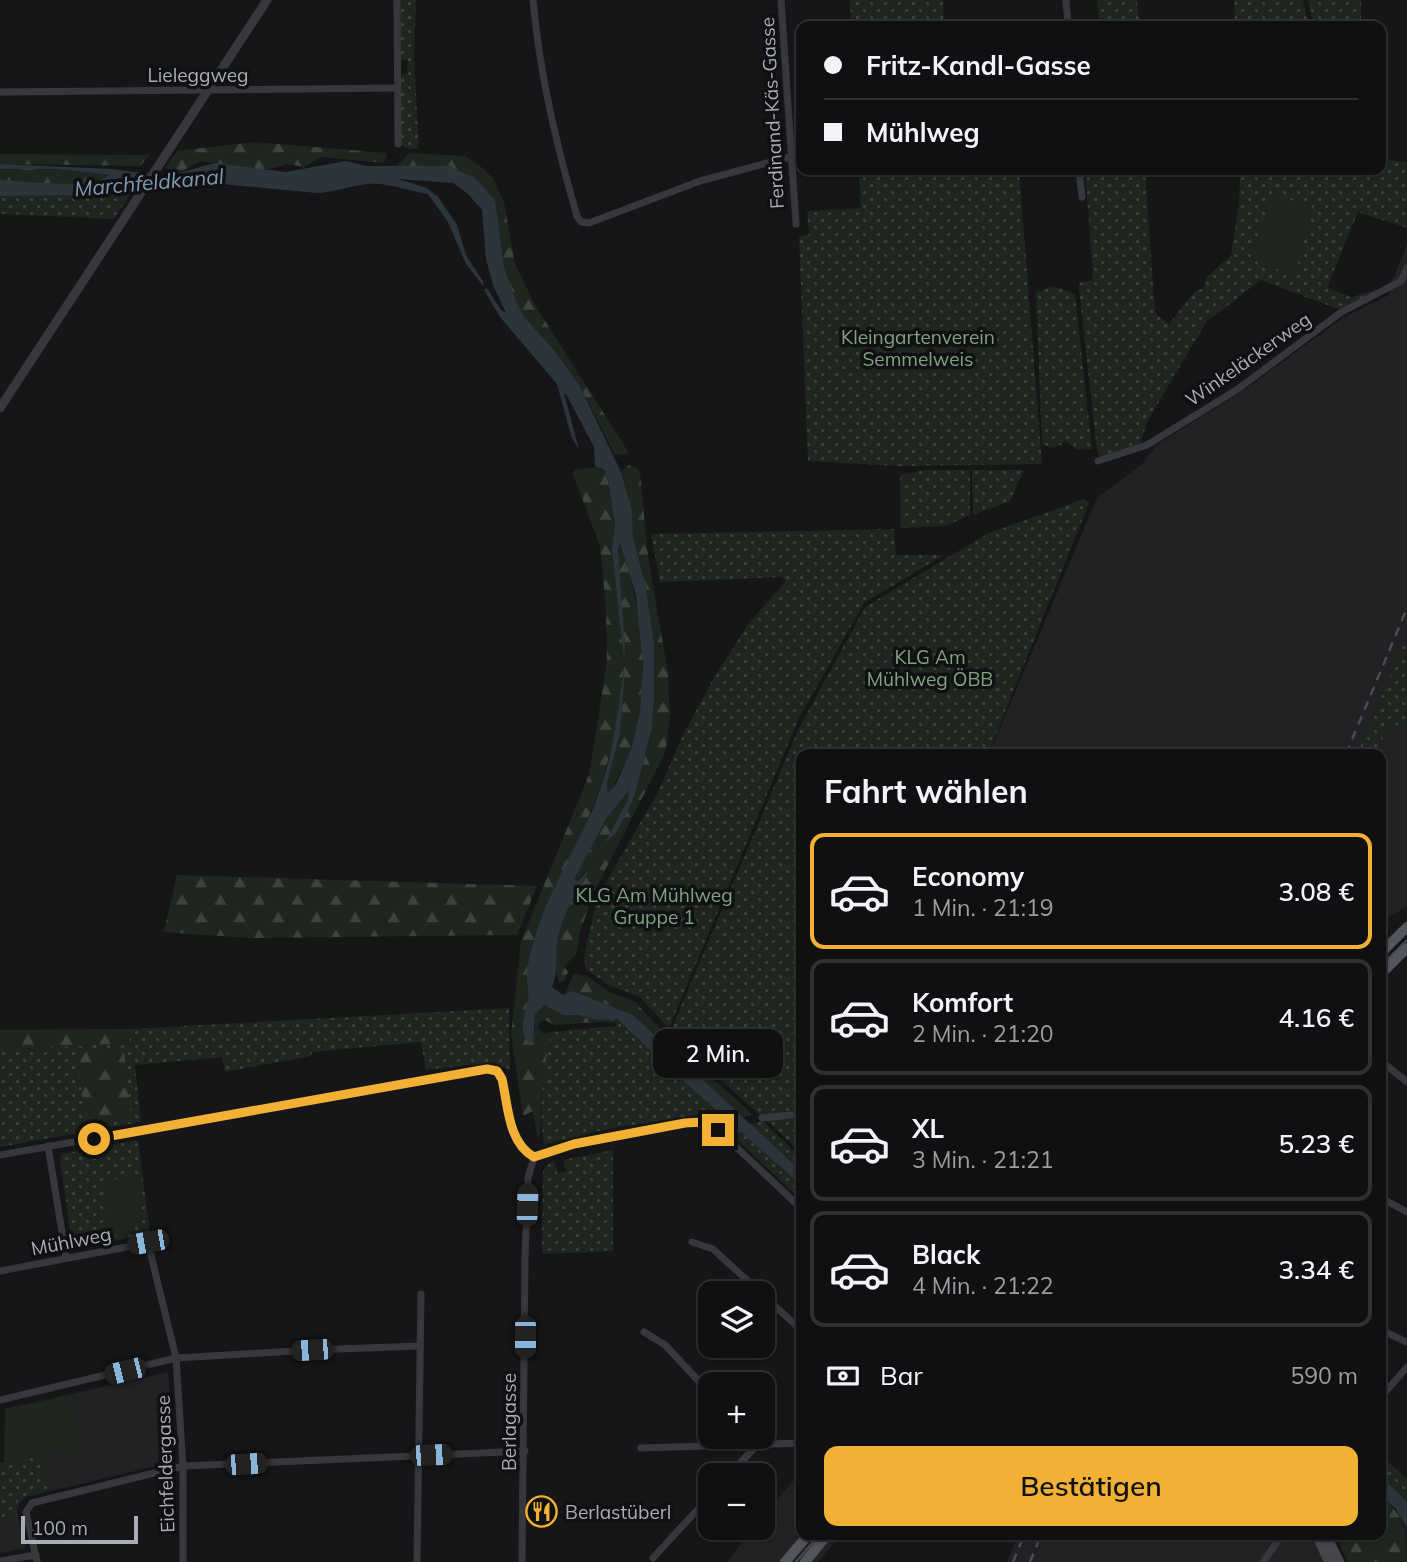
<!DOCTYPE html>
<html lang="de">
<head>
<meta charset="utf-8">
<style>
  body { margin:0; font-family:Mulish,sans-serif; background:#1e1e20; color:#f1f3f6; height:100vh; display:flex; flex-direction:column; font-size:26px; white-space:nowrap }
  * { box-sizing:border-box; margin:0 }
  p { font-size:23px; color:#9c9d9f }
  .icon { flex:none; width:38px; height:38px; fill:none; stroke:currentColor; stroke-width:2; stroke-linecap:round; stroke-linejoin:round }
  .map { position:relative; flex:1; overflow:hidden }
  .side { position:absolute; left:796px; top:749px; width:590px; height:791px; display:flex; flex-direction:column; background:#101012; border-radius:14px; box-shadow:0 2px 5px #0004,0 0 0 2px #303032 }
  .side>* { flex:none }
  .guide { position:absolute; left:796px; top:21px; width:590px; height:154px; border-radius:14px; box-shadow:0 2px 5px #0004,0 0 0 2px #303032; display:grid; align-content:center; height:154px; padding:0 28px; background:#101012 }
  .fabs { position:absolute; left:698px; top:1281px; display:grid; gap:14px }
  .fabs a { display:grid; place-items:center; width:77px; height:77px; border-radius:14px; background:#101012; box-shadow:0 2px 5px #0004,0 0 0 2px #303032; font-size:35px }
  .scale { position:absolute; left:21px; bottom:18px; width:117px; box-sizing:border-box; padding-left:7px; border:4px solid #a8adb8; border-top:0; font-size:19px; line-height:24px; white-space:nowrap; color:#a8adb8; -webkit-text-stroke:5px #111113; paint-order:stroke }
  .end { position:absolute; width:32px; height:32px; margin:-16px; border:9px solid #f2b134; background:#111; box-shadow:0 0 0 4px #111 }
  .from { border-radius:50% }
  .bubble { position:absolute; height:49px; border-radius:14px; background:#101012; box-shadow:0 2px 5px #0004,0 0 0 2px #303032; font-size:23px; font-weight:600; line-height:49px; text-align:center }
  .car { position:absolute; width:21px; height:42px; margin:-21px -10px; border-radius:9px; box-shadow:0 0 5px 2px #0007; background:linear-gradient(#222 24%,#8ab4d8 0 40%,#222 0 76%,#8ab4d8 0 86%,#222 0) }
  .guide b { display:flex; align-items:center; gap:24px; height:66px; font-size:26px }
  .guide b+b { border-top:2px solid #303032 }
  .guide i { width:18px; height:18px; background:#f1f3f6 }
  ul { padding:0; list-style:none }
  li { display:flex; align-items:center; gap:21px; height:116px; margin:0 14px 10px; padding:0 14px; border:4px solid #303032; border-radius:14px }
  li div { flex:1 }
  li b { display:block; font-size:26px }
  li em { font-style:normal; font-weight:600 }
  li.current { border-color:#f2b134 }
  li>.icon { width:63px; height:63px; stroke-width:1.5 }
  h2 { padding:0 28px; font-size:32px; line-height:84px }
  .pay { display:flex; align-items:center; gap:18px; height:77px; padding:0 28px; font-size:26px }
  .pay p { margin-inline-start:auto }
  .button { display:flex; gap:14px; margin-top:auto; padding:14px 28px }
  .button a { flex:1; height:80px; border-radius:14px; background:#f2b134; color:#111; font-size:28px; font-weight:600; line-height:80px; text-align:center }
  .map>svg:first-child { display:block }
  .built { fill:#222225 }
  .green { fill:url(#green-dots) }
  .forest { fill:url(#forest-firs) }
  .pitch { fill:#1e261f }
  .water { fill:#2c353c }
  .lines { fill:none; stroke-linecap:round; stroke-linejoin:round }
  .minor { stroke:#37383d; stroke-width:7 }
  .tertiary { stroke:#37383d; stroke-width:9 }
  .secondary { stroke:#45474d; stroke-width:10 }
  .primary { stroke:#53555c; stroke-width:10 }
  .tram { stroke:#4a4c52; stroke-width:2 }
  .rail { stroke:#4a4c52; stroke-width:2.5; stroke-dasharray:9 7; stroke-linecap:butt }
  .route { stroke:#f2b134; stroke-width:9 }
  .labels { text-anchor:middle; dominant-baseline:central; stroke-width:7; stroke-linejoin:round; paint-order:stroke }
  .street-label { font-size:19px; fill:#a8adb8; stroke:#111113 }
  .park-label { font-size:19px; fill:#7fa381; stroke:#111113 }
  .poi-label { font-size:19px; fill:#a8adb8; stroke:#111113; text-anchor:start }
  .water-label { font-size:21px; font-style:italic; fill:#7f9bb3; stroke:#111113 }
</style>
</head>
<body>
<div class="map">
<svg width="1407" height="1562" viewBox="0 0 1407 1562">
  <defs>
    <pattern id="green-dots" width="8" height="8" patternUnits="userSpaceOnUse" patternTransform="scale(1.75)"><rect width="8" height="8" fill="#1e261f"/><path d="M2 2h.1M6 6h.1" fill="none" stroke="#3c433d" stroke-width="1.8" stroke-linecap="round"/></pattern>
    <pattern id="forest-firs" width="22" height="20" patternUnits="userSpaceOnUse" patternTransform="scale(1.75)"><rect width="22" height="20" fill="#1e261f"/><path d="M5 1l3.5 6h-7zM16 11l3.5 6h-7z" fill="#3c433d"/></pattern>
  </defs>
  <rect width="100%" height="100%" fill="#161618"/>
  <g class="built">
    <path d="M1407,244V635L1357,754H989L1097,498L1141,465L1156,446L1164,440L1238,394L1344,317L1389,295L1391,280L1394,277Z"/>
    <path d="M1407,725V907L1390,916L1381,932V778L1387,763L1381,760V754H1376L1388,726Z"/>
    <path d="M168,1372L173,1462L26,1497L19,1504L17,1510L25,1548L0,1553V1463L4,1462L5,1409Z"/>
    <path d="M801,1472L802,1535H841L818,1562H728L753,1528H763V1516Z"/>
    <path d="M1018,1535H1313L1326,1562H1007Z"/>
  </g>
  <g class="green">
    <path d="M399,0H416L414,57L419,149H410L400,145V75L407,73L408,60L399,59Z"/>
    <path d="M850,0H943L944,26H851Z"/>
    <path d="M1097,0H1137L1139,26H1100Z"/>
    <path d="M1234,0H1303L1308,26H1235Z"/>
    <path d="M1308,0H1361V26H1314Z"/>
    <path d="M1381,159L1407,162V228L1358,212L1328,285L1329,289L1352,297L1372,291L1376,294L1341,310L1261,280L1207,321L1148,420L1140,444L1132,448L1100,457L1097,451L1079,289V283L1092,280L1093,275L1085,170H1145L1155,313L1169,324L1195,291L1204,288L1206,278L1231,255L1239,205L1240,170H1381Z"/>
    <path d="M859,170H1019L1042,464L897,466L808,461L799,236L809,235L807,211L861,208Z"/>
    <path d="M136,186L114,219L0,214V196L87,195L111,188Z"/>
    <path d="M1053,286L1075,294L1092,449L1077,450L1065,440L1061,445L1053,448L1042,444L1036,292Z"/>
    <path d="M926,470H970V515L945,526L901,528L900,475Z"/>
    <path d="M972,470H1024L1010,501L973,515Z"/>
    <path d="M1084,499L1089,503L988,754H802L801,1152L732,1090L671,1030L798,730L865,607L989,533Z"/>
    <path d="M894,529L896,555H944L864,603L799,718L669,1028L640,997L611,986L587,970L584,958L595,906L610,875L657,794L682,737L712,681L748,624L786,581L781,577L660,582L651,534Z"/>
    <path d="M1407,635V725L1388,726L1376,754H1357Z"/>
    <path d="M509,1008L510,1070L494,1062L426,1070L421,1042L312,1052L311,1056L225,1072L222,1057L135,1065L141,1122L0,1147V1050L129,1043L131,1029Z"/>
    <path d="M617,1018L687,1084L801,1185V1200L717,1121L706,1113L602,1130L544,1145C538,1107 543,1069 551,1032L616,1026V1022H597V1020Z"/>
    <path d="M763,1121L801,1158V1171L749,1124Z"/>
    <path d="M138,1140L150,1233L76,1249L72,1244L60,1159L62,1154Z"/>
    <path d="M613,1150V1251L542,1254L543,1171L549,1163L554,1162L558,1174L566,1171L563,1160Z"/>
    <path d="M1381,1455L1407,1479V1502L1381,1476Z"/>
    <path d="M39,1456L48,1490L28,1495L18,1500L15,1510L18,1520L0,1521V1465Z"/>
  </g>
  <g class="forest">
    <path d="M254,142L387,153L384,163L322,157L304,167L288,164L266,170L201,161L179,173L165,168L177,151Z"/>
    <path d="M409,153L465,156L479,165L493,178L504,202L515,264L535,305L629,453L615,455L579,385L554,350L524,317L515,299L504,267L496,207L486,189L474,177L448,166H397Z"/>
    <path d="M0,154L150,155L140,166L0,164Z"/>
    <path d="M0,169H60L109,175C92,190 24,181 0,180Z"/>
    <path d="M629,465L636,467L640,473L648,556L668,673L670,720L665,753L593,894L580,932L576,955L564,966L568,972L565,980L559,983C545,946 568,899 590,869L584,872L578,881L574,880L606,819L629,790L628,800L606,842L615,834L635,794L652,728L654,699V642L645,583L633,538L629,498L621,472Z"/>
    <path d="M597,467L605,472C614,496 618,525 612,550L624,659C628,621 611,581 620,542C625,550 625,559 628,568C646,634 649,695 628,760C619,770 617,784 607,794V783L620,733L624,668L615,735L601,786L527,972L528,998L523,1028L535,1031V1014L545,1005L563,1015H578L597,1020V1022L554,1025L545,1020L540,1022L537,1027L544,1034L551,1032C546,1055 543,1078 541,1102C540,1116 542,1128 538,1140L533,1111L523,1116L511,1035L521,941L589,775L607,662L606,608L600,546L573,474L574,470Z"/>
    <path d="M177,875L537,886L517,935L248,938L164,932Z"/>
    <path d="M574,973L587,976L609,992L634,1001L675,1045L753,1115L741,1117L633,1015L573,991L564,996Z"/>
    <path d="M131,1029L129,1043L0,1050V1030Z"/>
    <path d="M124,1051L131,1119L86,1127L77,1054Z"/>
    <path d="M1381,1496C1407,1520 1407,1527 1407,1562H1348L1335,1535H1381Z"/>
  </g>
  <g class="pitch">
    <path d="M1272,195L1312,206L1297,267L1292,275L1251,259Z"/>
    <path d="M138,1174L143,1221L128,1224L130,1233L104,1239L102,1230L109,1229L104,1182Z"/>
    <path d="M71,1395L83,1444L6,1462V1410Z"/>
  </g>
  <g class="water">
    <path d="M346,161L366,166H448L474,177L486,189L496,207L504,267L515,299L524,317L554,350L579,385L621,472L632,511L633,538L645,583L654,642V699L652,728L635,794L628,811L615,834L605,843L628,800L629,790L606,819L574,880L578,881L590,868C579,889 565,909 559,933C554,950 559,973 552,987L563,995L573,991L633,1015L801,1171V1185L687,1084L617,1019L597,1020L578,1015H563L545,1005L535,1014L533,1042L529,1044C517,1030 526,1014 528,999C529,990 526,981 527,972C528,962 531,950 534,941C549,885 585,838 602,784C615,745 618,705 625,664L620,733L607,783V794L616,784L631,750L640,711L643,666L636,595L620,543L618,551L625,648L624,660L612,550L615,524L608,479L604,470L595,466L594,447L566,394L564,393L579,450L571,436L557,384L500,317L484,290L487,288L501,310L506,313L493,285L486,259L482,210L468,194L453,183L398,179L427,188L438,197L457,225L466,255L483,281L484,287L466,264L448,222L428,194C409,191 387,182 367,184C350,186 335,192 317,193L211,183L170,191L136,186L111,188L87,195L0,196V180C24,181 92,190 109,175L60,169H0V164L111,169L168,176L215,163L286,172Z"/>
    <path d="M1381,1476L1407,1502V1528L1396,1509L1381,1496Z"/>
  </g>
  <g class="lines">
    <g class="minor">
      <path d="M397,0L398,144"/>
      <path d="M533,0C540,76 556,143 577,216L581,222L589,223L700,181L790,157"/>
      <path d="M781,0L796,224"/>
      <path d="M1066,0L1068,26"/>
      <path d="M0,92L396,88"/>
      <path d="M1079,170L1082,197"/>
      <path d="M1098,461L1147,445L1238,389L1340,313L1401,281L1407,268"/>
      <path d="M1381,1061L1407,1082"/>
      <path d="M762,1118L802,1114"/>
      <path d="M48,1146L66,1257"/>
      <path d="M0,1155L487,1069L497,1071C514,1098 503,1140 534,1157"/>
      <path d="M534,1157L574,1144L685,1123L703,1122L718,1130L802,1209"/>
      <path d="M1381,1198L1407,1212"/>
      <path d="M692,1242L713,1249L761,1293"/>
      <path d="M0,1271L148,1243L176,1358L183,1466V1562"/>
      <path d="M763,1295L802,1331"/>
      <path d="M1381,1330L1407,1342"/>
      <path d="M644,1332L665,1345L710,1393"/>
      <path d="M1381,1397L1407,1367"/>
      <path d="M0,1400L176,1358L312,1350L420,1346"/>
      <path d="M641,1448L802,1443"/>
      <path d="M729,1475L757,1445L752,1437"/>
      <path d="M653,1558L710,1496"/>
      <path d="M0,1561L36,1555"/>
      <path d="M37,1562L26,1512L32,1503L183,1466L525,1451"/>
      <path d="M417,1562L421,1294"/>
      <path d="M522,1562L525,1258L528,1178L534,1157"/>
      <path d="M1263,1562L1282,1535"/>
    </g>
    <path class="tertiary" d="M0,408L267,0"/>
    <g class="secondary">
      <path d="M1317,1535L1329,1562"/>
      <path d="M1326,1535L1339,1562"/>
    </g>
    <g class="primary">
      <path d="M1381,953L1407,927"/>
      <path d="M1381,974L1407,948"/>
      <path d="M785,1562L808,1535"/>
      <path d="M805,1562L827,1535"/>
    </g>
    <g class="tram">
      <path d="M1381,966L1407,940"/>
      <path d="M796,1562L819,1535"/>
    </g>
    <g class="rail">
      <path d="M1346,754L1407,608"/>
      <path d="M1013,1562L1024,1535"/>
      <path d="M1030,1562L1041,1535"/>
    </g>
  </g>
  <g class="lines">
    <path class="route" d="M94,1139L487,1069L497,1071L502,1079C508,1105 508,1143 534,1157L574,1144L685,1123L703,1122L718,1130"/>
  </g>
  <defs>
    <symbol id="restaurant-ring" viewBox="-11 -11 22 22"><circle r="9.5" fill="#111113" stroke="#f2b134" stroke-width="1.5"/><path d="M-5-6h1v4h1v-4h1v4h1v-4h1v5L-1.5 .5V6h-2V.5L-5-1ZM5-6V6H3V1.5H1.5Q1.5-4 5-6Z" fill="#f2b134"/></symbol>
  </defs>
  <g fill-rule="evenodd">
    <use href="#restaurant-ring" x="524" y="1494" width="35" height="35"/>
  </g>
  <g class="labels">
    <g class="street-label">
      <text x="198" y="75">Lieleggweg</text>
      <text transform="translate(772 113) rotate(-93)">Ferdinand-Käs-Gasse</text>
      <text transform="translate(1248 359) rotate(-35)">Winkeläckerweg</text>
      <text transform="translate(71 1241) rotate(-11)">Mühlweg</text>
      <text transform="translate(509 1422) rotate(-90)">Berlagasse</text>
      <text transform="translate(165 1464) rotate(-92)">Eichfeldergasse</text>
    </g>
    <g class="park-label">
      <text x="918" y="337">Kleingartenverein<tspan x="918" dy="22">Semmelweis</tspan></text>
      <text x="930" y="657">KLG Am<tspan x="930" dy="22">Mühlweg ÖBB</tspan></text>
      <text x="654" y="895">KLG Am Mühlweg<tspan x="654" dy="22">Gruppe 1</tspan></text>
    </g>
    <g class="poi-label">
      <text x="565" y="1512">Berlastüberl</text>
    </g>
    <g class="water-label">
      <text transform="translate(149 182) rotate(-5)">Marchfeldkanal</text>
    </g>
  </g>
</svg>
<div class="fabs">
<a><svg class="icon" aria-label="layers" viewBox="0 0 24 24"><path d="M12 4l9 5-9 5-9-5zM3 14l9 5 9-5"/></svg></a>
<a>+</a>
<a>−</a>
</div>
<div class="scale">100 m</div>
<i class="end from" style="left:94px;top:1139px"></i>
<i class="end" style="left:718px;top:1130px"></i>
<div class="bubble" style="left:653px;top:1029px;width:130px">2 Min.</div>
<i class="car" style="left:527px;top:1205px;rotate:2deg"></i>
<i class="car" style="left:148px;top:1242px;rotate:260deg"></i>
<i class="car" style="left:525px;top:1337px;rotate:180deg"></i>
<i class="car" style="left:312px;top:1350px;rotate:267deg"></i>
<i class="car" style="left:125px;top:1371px;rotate:256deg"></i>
<i class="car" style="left:431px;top:1455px;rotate:88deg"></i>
<i class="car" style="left:246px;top:1464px;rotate:87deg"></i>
<div class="guide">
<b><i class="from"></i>Fritz-Kandl-Gasse</b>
<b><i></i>Mühlweg</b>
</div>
<section class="side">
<h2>Fahrt wählen</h2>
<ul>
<li class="current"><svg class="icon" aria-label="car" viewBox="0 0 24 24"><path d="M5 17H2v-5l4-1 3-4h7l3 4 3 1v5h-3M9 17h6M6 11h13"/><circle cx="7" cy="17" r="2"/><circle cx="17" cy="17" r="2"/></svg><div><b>Economy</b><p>1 Min. · 21:19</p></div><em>3.08 €</em></li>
<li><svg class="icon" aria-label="car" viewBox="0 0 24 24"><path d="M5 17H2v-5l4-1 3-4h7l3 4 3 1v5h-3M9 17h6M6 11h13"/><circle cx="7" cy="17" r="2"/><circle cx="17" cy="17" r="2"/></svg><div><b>Komfort</b><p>2 Min. · 21:20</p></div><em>4.16 €</em></li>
<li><svg class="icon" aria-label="car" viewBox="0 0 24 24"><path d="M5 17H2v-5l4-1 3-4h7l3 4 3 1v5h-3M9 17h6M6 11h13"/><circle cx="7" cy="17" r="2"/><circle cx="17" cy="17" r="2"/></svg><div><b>XL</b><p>3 Min. · 21:21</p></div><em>5.23 €</em></li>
<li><svg class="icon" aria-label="car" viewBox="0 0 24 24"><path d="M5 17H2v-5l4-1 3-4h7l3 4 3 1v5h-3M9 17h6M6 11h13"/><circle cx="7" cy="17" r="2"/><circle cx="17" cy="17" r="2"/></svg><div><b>Black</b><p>4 Min. · 21:22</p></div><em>3.34 €</em></li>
</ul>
<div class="pay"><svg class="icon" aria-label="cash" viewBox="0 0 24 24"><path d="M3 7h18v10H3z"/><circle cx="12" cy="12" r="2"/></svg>Bar<p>590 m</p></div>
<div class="button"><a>Bestätigen</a></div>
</section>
</div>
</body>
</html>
